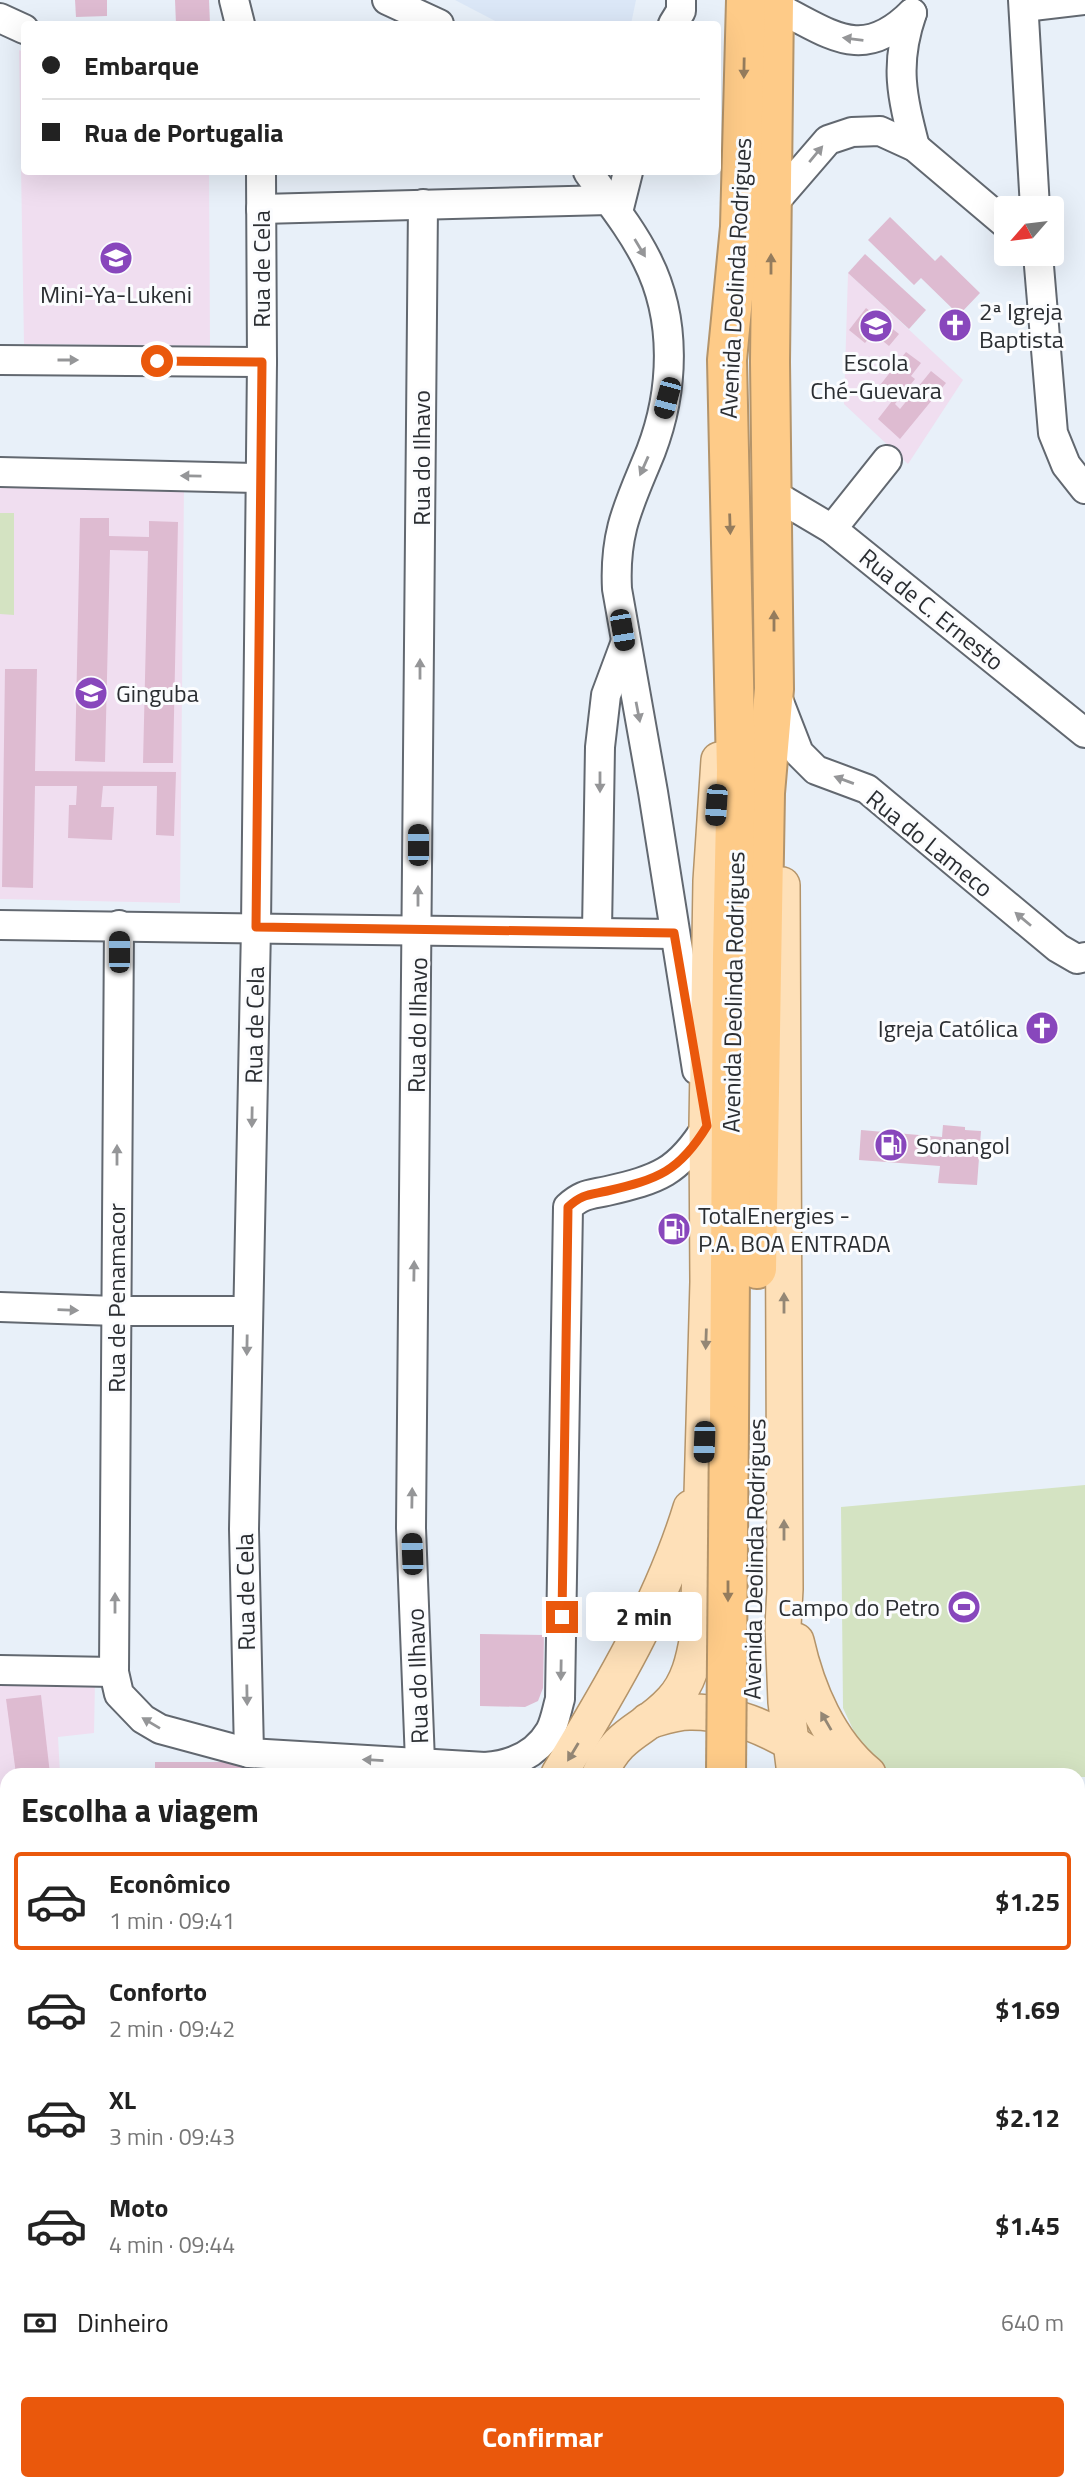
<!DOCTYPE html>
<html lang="pt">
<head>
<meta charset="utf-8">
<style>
  body { margin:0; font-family:"Titillium Web",sans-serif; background:#f6f6f6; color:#222; height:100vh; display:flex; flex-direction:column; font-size:26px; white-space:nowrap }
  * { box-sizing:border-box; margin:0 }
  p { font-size:23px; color:#767676 }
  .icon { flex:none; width:38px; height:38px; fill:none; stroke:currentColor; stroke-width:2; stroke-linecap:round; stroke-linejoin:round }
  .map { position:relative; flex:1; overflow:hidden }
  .details { position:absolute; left:0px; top:1768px; width:1085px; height:723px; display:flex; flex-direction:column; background:#fff; border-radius:21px 21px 0 0; box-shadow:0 7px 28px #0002 }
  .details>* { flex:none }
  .banner { position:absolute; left:21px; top:21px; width:700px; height:154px; border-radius:7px; box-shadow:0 7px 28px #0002; display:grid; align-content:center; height:154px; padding:0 21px; background:#fff }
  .needle { width:46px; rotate:242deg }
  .fabs { position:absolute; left:994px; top:196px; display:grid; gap:14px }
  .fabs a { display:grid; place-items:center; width:70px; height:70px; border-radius:7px; background:#fff; box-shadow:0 7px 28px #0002; font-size:35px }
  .end { position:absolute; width:32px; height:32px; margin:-16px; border:9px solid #ea580c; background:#fff; box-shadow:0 0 0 4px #fff }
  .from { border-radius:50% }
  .bubble { position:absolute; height:49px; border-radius:7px; background:#fff; box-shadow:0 7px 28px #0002; font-size:23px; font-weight:700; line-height:49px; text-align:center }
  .car { position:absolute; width:21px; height:42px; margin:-21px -10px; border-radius:9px; box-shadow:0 0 5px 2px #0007; background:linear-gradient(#222 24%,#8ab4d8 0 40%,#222 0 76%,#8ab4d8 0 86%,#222 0) }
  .banner b { display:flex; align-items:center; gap:24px; height:66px; font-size:26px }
  .banner b+b { border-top:2px solid #e0e0e0 }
  .banner i { width:18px; height:18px; background:#222 }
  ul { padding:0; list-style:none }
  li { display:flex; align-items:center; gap:21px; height:98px; margin:0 14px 10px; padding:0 7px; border:4px solid transparent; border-radius:7px }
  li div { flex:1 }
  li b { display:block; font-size:26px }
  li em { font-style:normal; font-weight:700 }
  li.active { border-color:#ea580c }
  li>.icon { width:63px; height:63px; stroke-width:1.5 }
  h2 { padding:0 21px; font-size:32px; line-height:84px }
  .pay { display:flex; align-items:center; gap:18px; height:77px; padding:0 21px; font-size:26px }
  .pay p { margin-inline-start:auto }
  .primary-button { display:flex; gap:14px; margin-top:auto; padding:14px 21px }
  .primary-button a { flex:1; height:80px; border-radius:7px; background:#ea580c; color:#fff; font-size:28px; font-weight:700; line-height:80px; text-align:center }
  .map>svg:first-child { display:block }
  .built { fill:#dbe7f7 }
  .education { fill:#f0def0 }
  .green { fill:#d4e3c2 }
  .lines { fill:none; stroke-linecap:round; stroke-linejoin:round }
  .stream { stroke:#8ba2bf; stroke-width:6 }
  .building { fill:#debbd1 }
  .minor-casing { stroke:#626870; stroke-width:32 }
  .major-casing { stroke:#b4946a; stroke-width:38 }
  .highway-casing { stroke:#b4946a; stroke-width:42 }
  .minor { stroke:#fff; stroke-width:28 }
  .major { stroke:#fee0b8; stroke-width:35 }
  .highway { stroke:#fecb88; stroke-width:38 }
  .highway-bridge-casing { stroke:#b4946a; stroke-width:42; stroke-linecap:butt }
  .highway-bridge { stroke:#fecb88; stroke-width:38 }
  .oneway { fill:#959698 }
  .oneway2 { fill:#947c5d }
  .oneway3 { fill:#948775 }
  .route { stroke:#ea580c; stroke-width:9 }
  .labels { text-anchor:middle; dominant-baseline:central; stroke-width:6; stroke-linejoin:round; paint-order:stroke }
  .street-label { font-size:24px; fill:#2b2e32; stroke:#fbfcfe }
  .poi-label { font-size:24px; fill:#2b2e32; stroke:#fbfcfe; text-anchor:start }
</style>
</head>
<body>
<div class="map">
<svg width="1085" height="2489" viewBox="0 0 1085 2489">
  <rect width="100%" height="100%" fill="#e8f0f9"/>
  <path class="built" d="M455,0H636L631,24H501Z"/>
  <g class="education">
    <path d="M19,50L24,52V172H209L210,346L24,344Z"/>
    <path d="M848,273L963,380L908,464L844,404Z"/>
    <path d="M0,485L184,486L180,903L0,899Z"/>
    <path d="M95,1681L94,1733L58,1737L60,1774H7V1855L0,1857V1685Z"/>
    <path d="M7,1882V2112L0,2116V1885Z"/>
  </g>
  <g class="green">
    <path d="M0,513H14V615L0,614Z"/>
    <path d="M1085,1485V1777H1078V1774H893L865,1755L843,1708L841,1507Z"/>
  </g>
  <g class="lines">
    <g class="stream">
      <path d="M1078,1878L1085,1877"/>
      <path d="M0,2199L7,2194"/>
    </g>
  </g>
  <g class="building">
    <path d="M75,0H107V16L76,17Z"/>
    <path d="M175,0H209L210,24H176Z"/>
    <path d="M890,217L935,261L941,255L980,293L959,315L921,278L914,285L868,240Z"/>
    <path d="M865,254L926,310L909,329L848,273Z"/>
    <path d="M866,308L899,334L889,346L873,333L865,343L849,330Z"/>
    <path d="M906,352L921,363L911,376L915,379L895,404L900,409L931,371L946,383L900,439L878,419L892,401L877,389Z"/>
    <path d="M80,518H109V536L149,537V521L178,522L173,763H143L148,551L110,550L105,762L75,761Z"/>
    <path d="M5,669H37L35,771L176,772L174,836L156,835L157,786H103L101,807H114L112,840L68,838L69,805H76L77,786H35L33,888L2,887Z"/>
    <path d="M943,1125L965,1127V1130L981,1131L977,1185L938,1183L940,1166L859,1160L861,1130L942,1137Z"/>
    <path d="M480,1634L544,1635L543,1688L538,1701L525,1707L480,1706Z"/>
    <path d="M41,1695L50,1774H16L6,1699Z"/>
    <path d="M155,1762H241L322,1774H155Z"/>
    <path d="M1085,2094V2129L1078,2130V2095Z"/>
    <path d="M1085,2209V2244L1078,2245V2210Z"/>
  </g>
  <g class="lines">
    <defs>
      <g id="minor">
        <path d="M234,0L240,24"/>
        <path d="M387,0L439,24"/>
        <path d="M1023,0L1035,208"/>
        <path d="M774,6C828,31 860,65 912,13"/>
        <path d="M1024,7L1085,0"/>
        <path d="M912,13C894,65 902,96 915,147"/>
        <path d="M0,18L24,29"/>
        <path d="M673,24L681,11V0"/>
        <path d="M588,172C608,200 631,228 647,260C677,319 674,391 651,451C630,503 614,530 617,589L653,792L697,1070"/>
        <path d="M771,206L828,140L852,132L880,131L915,147L1006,224"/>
        <path d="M261,209L609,200"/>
        <path d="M618,212L628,172"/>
        <path d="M1038,254L1053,433L1066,465L1085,489"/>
        <path d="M0,360L262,362"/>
        <path d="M0,472L259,478"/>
        <path d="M773,494L832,529L1085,733"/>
        <path d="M832,529L887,460"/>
        <path d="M776,694L799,753L816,770L867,789L1058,948L1077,959L1085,957"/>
        <path d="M0,925L674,934"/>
        <path d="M119,925L114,1672L119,1694L143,1719L160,1729L249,1753L485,1767C511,1765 536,1755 550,1731C555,1722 557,1709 560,1699L568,1207C582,1194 589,1195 607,1191C658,1179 678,1173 707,1126L706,1120"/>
        <path d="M597,931L600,747L606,695L625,644"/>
        <path d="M0,1307L116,1311H248"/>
        <path d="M0,1670L114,1672"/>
        <path d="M249,1753L244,1529L256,927L262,362L261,172"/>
        <path d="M420,1762L411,1528L423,204"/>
        <path d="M1078,2388H1085"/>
        <path d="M54,2489L60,2483"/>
        <path d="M263,2489V2483"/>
        <path d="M529,2489V2483"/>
        <path d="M910,2489L914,2483"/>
      </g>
      <g id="major">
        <path d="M782,885L785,1589L783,1626L786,1702L795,1774"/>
        <path d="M796,1641C807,1690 829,1742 868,1774"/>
        <path d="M648,1721C662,1717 675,1712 690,1712C744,1711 796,1742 837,1774"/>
        <path d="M559,1774C610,1690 662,1603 691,1508"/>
        <path d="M600,1774C619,1730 644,1732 672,1701C689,1683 694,1659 698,1636L708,1282L707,1126L711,881L719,760"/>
        <path d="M1078,1823H1085"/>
        <path d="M1078,1969L1085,1968"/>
        <path d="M0,2142L7,2137"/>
        <path d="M0,2247L7,2241"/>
        <path d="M688,2489V2483"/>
        <path d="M771,2489V2483"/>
      </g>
      <g id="highway">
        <path d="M757,1269L765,793L774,689L770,362L774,0"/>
        <path d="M729,1425L732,956L736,770L727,360L740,227L746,0"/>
        <path d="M715,2489V2483"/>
        <path d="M746,2489V2483"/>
      </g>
    </defs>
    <use href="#minor" class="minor-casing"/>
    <use href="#major" class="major-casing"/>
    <use href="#highway" class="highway-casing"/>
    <use href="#minor" class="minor"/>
    <use href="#major" class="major"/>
    <use href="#highway" class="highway"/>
    <defs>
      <path id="highway-bridge" d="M726,1774L729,1425"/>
    </defs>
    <use href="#highway-bridge" class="highway-bridge-casing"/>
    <use href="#highway-bridge" class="highway-bridge"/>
  </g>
  <defs><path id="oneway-solid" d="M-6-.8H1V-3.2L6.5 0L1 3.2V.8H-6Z" transform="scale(1.75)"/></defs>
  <g class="oneway">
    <use href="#oneway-solid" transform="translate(853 39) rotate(-173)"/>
    <use href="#oneway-solid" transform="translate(816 154) rotate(-50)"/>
    <use href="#oneway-solid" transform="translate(640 248) rotate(59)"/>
    <use href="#oneway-solid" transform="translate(68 360)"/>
    <use href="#oneway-solid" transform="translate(644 466) rotate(114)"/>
    <use href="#oneway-solid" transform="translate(191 476) rotate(-179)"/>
    <use href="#oneway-solid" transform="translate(420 669) rotate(-90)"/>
    <use href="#oneway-solid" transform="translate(638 712) rotate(79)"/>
    <use href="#oneway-solid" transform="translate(844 780) rotate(-160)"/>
    <use href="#oneway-solid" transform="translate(600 782) rotate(90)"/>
    <use href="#oneway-solid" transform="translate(418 896) rotate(-90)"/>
    <use href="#oneway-solid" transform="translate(1023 919) rotate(-140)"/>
    <use href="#oneway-solid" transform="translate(252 1117) rotate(91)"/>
    <use href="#oneway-solid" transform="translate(117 1155) rotate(-90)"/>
    <use href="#oneway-solid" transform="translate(414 1271) rotate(-89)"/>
    <use href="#oneway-solid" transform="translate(68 1310) rotate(2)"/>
    <use href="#oneway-solid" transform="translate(247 1345) rotate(91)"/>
    <use href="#oneway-solid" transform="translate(412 1498) rotate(-89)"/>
    <use href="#oneway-solid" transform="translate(115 1603) rotate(-90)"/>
    <use href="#oneway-solid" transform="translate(561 1670) rotate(91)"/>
    <use href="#oneway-solid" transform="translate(247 1695) rotate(89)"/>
    <use href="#oneway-solid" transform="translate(151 1723) rotate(-149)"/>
    <use href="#oneway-solid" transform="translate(373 1760) rotate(-177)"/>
  </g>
  <g class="oneway2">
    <use href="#oneway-solid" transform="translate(744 68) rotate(91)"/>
    <use href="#oneway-solid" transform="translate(771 264) rotate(-90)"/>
    <use href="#oneway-solid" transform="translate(730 524) rotate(88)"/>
    <use href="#oneway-solid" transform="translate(774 621) rotate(-90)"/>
    <use href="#oneway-solid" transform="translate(728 1591) rotate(90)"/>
  </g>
  <g class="oneway3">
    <use href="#oneway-solid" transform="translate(784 1303) rotate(-90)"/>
    <use href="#oneway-solid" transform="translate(706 1339) rotate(92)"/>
    <use href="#oneway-solid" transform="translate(784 1530) rotate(-90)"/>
    <use href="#oneway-solid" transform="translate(826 1721) rotate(-120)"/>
    <use href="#oneway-solid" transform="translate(573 1752) rotate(121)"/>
  </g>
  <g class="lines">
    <path class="route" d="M157,361L262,362L256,927L674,933L707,1126C679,1172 658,1179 607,1191C589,1195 582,1194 568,1207L562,1617"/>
  </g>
  <defs>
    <symbol id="school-disc" viewBox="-11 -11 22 22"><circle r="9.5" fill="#8847bc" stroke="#fbfcfe"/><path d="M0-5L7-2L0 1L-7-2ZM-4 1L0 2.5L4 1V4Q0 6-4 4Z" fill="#fff"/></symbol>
    <symbol id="church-disc" viewBox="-11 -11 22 22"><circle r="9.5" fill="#8847bc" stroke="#fbfcfe"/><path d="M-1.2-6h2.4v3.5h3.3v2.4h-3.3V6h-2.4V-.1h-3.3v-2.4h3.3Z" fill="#fff"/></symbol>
    <symbol id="fuel-disc" viewBox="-11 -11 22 22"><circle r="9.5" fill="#8847bc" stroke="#fbfcfe"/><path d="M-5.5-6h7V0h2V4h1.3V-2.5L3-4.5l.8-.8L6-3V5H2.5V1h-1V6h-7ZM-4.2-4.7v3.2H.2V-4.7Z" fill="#fff"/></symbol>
    <symbol id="stadium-disc" viewBox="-11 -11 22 22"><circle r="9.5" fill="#8847bc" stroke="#fbfcfe"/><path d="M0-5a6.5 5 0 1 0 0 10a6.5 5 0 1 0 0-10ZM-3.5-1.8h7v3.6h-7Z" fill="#fff"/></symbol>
  </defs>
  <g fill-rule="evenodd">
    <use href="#school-disc" x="97" y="239" width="38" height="38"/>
    <use href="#church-disc" x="936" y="306" width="38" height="38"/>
    <use href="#school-disc" x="857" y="307" width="38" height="38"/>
    <use href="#school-disc" x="72" y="674" width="38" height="38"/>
    <use href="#church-disc" x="1023" y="1009" width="38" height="38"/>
    <use href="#fuel-disc" x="872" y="1126" width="38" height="38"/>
    <use href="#fuel-disc" x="655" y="1210" width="38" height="38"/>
    <use href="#stadium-disc" x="945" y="1588" width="38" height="38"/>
  </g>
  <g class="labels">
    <g class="street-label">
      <text transform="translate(261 269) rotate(-90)">Rua de Cela</text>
      <text transform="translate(735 278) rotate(-87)">Avenida Deolinda Rodrigues</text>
      <text transform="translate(421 458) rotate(-90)">Rua do Ilhavo</text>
      <text transform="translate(932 609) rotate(39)">Rua de C. Ernesto</text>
      <text transform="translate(930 843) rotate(39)">Rua do Lameco</text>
      <text transform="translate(733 992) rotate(-89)">Avenida Deolinda Rodrigues</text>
      <text transform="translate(254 1025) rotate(-89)">Rua de Cela</text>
      <text transform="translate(417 1025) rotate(-89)">Rua do Ilhavo</text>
      <text transform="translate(116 1298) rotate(-90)">Rua de Penamacor</text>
      <text transform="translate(754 1559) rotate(-89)">Avenida Deolinda Rodrigues</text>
      <text transform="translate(245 1592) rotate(-91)">Rua de Cela</text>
      <text transform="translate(417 1676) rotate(-92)">Rua do Ilhavo</text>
    </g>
    <g class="poi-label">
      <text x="116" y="294" text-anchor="middle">Mini-Ya-Lukeni</text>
      <text x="979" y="311">2ª Igreja<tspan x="979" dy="28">Baptista</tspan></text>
      <text x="876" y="362" text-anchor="middle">Escola<tspan x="876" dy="28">Ché-Guevara</tspan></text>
      <text x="116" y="693">Ginguba</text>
      <text x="1018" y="1028" text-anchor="end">Igreja Católica</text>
      <text x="916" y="1145">Sonangol</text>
      <text x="698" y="1215">TotalEnergies -<tspan x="698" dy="28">P.A. BOA ENTRADA</tspan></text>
      <text x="940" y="1607" text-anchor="end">Campo do Petro</text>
    </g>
  </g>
</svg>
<div class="fabs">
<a><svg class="needle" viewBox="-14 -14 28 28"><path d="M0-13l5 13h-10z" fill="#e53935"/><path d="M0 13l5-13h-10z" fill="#767676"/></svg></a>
</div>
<i class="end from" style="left:157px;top:361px"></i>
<i class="end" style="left:562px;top:1617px"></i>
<div class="bubble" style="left:586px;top:1592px;width:116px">2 min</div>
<i class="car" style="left:667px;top:398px;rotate:195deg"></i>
<i class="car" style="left:622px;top:630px;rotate:170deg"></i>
<i class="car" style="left:716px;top:805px;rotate:184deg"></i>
<i class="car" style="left:418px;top:845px;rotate:0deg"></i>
<i class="car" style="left:119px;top:952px;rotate:0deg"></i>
<i class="car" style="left:704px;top:1442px;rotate:182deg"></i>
<i class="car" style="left:412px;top:1554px;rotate:358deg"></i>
<div class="banner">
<b><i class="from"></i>Embarque</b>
<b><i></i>Rua de Portugalia</b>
</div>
<section class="details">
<h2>Escolha a viagem</h2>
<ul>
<li class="active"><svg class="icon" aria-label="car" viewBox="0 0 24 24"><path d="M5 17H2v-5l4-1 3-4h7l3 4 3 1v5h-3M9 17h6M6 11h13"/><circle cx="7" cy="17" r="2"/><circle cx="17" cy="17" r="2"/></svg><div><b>Econômico</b><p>1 min · 09:41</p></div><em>$1.25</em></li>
<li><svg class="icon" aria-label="car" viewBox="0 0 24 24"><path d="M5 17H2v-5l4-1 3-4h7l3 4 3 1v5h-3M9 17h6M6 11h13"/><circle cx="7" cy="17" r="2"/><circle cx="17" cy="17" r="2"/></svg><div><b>Conforto</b><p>2 min · 09:42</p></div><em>$1.69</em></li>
<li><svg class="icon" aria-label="car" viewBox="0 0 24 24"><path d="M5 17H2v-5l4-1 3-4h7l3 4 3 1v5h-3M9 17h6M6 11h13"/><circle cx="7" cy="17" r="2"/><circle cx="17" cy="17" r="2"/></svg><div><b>XL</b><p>3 min · 09:43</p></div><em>$2.12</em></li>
<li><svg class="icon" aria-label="car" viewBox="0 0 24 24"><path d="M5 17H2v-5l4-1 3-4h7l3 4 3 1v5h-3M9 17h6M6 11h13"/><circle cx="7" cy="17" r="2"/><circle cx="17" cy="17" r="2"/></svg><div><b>Moto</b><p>4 min · 09:44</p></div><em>$1.45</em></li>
</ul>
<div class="pay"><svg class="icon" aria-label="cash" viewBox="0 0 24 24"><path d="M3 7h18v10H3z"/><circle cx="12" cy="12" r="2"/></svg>Dinheiro<p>640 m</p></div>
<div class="primary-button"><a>Confirmar</a></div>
</section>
</div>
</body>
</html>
